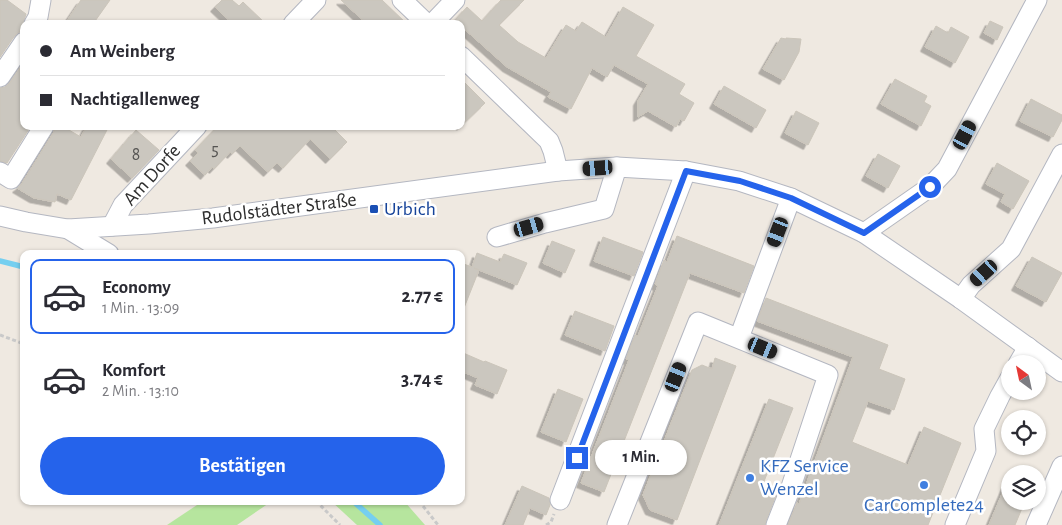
<!DOCTYPE html>
<html lang="de">
<head>
<meta charset="utf-8">
<style>
  body { margin:0; font-family:"Alegreya Sans",sans-serif; background:#f2f2f3; color:#2b2b33; height:100vh; display:flex; flex-direction:column; font-size:19px; white-space:nowrap }
  * { box-sizing:border-box; margin:0 }
  p { font-size:16px; color:#7c7c81 }
  .icon { flex:none; width:28px; height:28px; fill:none; stroke:currentColor; stroke-width:2; stroke-linecap:round; stroke-linejoin:round }
  .map { position:relative; flex:1; overflow:hidden }
  .details { position:absolute; left:20px; top:250px; width:445px; height:255px; display:flex; flex-direction:column; background:#fff; border-radius:10px; box-shadow:0 1px 4px #0004 }
  .details>* { flex:none }
  .banner { position:absolute; left:20px; top:20px; width:445px; height:110px; border-radius:10px; box-shadow:0 1px 4px #0004; display:grid; align-content:center; height:110px; padding:0 20px; background:#fff }
  .needle { width:32px; rotate:327deg }
  .fabs { position:absolute; left:1001px; top:355px; display:grid; gap:10px }
  .fabs a { display:grid; place-items:center; width:45px; height:45px; border-radius:50%; background:#fff; box-shadow:0 1px 4px #0004; font-size:25px }
  .end { position:absolute; width:22px; height:22px; margin:-11px; border:6px solid #2563eb; background:#fff; box-shadow:0 0 0 2px #fff }
  .from { border-radius:50% }
  .bubble { position:absolute; height:35px; border-radius:18px; background:#fff; box-shadow:0 1px 4px #0004; font-size:16px; font-weight:600; line-height:35px; text-align:center }
  .car { position:absolute; width:15px; height:30px; margin:-15px -8px; border-radius:6px; box-shadow:0 0 4px 1px #0007; background:linear-gradient(#222 24%,#8ab4d8 0 40%,#222 0 76%,#8ab4d8 0 86%,#222 0) }
  .banner b { display:flex; align-items:center; gap:18px; height:48px; font-size:19px }
  .banner b+b { border-top:1px solid #e1e1e2 }
  .banner i { width:12px; height:12px; background:#2b2b33 }
  ul { padding:9px 0 0; list-style:none }
  li { display:flex; align-items:center; gap:15px; height:75px; margin:0 10px 8px; padding:0 10px; border:2px solid transparent; border-radius:10px }
  li div { flex:1 }
  li b { display:block; font-size:19px }
  li em { font-style:normal; font-weight:600 }
  li.selected { border-color:#2563eb }
  li>.icon { width:45px; height:45px; stroke-width:1.5 }
  .button { display:flex; gap:10px; margin-top:auto; padding:10px 20px }
  .button a { flex:1; height:58px; border-radius:30px; background:#2563eb; color:#fff; font-size:20px; font-weight:600; line-height:58px; text-align:center }
  .map>svg:first-child { display:block }
  .green { fill:#b6e59e }
  .lines { fill:none; stroke-linecap:round; stroke-linejoin:round }
  .stream { stroke:#75cff0; stroke-width:5.5 }
  .building { fill:#cbc7bf; stroke:#cbc5ba; filter:url(#shadow) }
  .minor-casing { stroke:#b4b7c1; stroke-width:21 }
  .path { stroke:#c9c9c9; stroke-width:3; stroke-dasharray:4 2.5; stroke-linecap:butt }
  .minor { stroke:#fff; stroke-width:19 }
  .route { stroke:#2563eb; stroke-width:6 }
  .transit-dot { fill:#1a4fb4; stroke:#fff; stroke-width:2 }
  .shop-dot { fill:#3f7fe0; stroke:#fff; stroke-width:2 }
  .labels { text-anchor:middle; dominant-baseline:central; stroke-width:5; stroke-linejoin:round; paint-order:stroke }
  .number-label { font-size:18px; fill:#555452 }
  .street-label { font-size:20px; fill:#2e2e2e; stroke:#fff }
  .transit-label { font-size:20px; fill:#164399; stroke:#fff; text-anchor:start }
  .shop-label { font-size:20px; fill:#366cbe; stroke:#fff; text-anchor:start }
</style>
</head>
<body>
<div class="map">
<svg width="1062" height="525" viewBox="0 0 1062 525">
  <defs>
    <filter id="shadow"><feDropShadow dx="-4.5" dy="4.5" stdDeviation="0" flood-color="#0004"/></filter>
  </defs>
  <rect width="100%" height="100%" fill="#efe9e1"/>
  <g class="green">
    <path d="M203,501H272L237,525H167Z"/>
    <path d="M331,501H404L425,525H357Z"/>
  </g>
  <g class="lines">
    <g class="stream">
      <path d="M0,261L24,267"/>
      <path d="M353,501L380,525"/>
    </g>
  </g>
  <g class="building">
    <path d="M0,0H7L26,14L23,24L24,31L19,32L15,35L0,57Z"/>
    <path d="M81,0H110L93,24H65Z"/>
    <path d="M222,0H232L239,6L243,2L266,24H233L215,7Z"/>
    <path d="M341,0H382L407,24H367Z"/>
    <path d="M501,0H524L499,25L518,42L546,58L566,25L576,31L582,22L606,37L623,7L654,25L636,56L685,84L679,94L694,103L684,121L680,119L676,127L648,111L638,117V101L648,84L614,65L607,77L592,68L571,109L548,97L551,92L507,67L461,26V24H459L455,20L467,7L482,21Z"/>
    <path d="M990,21L1003,27L997,40L984,33Z"/>
    <path d="M936,26L948,33L951,27L969,37L955,63L925,47Z"/>
    <path d="M781,38L786,39V38L801,39L799,52L784,80L763,69Z"/>
    <path d="M24,62V126H31L7,163L0,161V88L5,87L9,84Z"/>
    <path d="M461,79L485,103L461,126Z"/>
    <path d="M895,79L927,96L924,102L931,106L921,126L881,104Z"/>
    <path d="M724,86L766,110L756,128L714,104Z"/>
    <path d="M1031,99L1062,115V120L1053,137L1020,121Z"/>
    <path d="M796,111L819,123L808,145L785,133Z"/>
    <path d="M55,126H62L81,137L87,126H109L71,200L57,194L55,202L34,198L17,188L21,185L54,132Z"/>
    <path d="M218,126H331L347,142L330,159L310,139L283,168L277,163L268,172L240,146L232,154L230,152L214,169L212,167L205,175L190,161L198,153L195,150Z"/>
    <path d="M136,130L159,150L132,178L111,159Z"/>
    <path d="M878,154L900,166L888,188L866,176Z"/>
    <path d="M997,163L1029,181L1013,209L1001,202L1005,194L986,184Z"/>
    <path d="M677,236L754,266L744,293L690,273L604,492L581,483L629,360L626,359L635,335L638,336L658,286L655,284L664,260L667,262Z"/>
    <path d="M603,237L643,252L634,276L594,261Z"/>
    <path d="M552,241L575,250L565,273L543,263Z"/>
    <path d="M477,253L500,262L504,254L527,263L517,285L474,268L479,270L462,313L461,312V263L472,267Z"/>
    <path d="M1032,257L1062,273L1046,302L1016,286Z"/>
    <path d="M766,298L888,345L879,369L905,379L894,410L868,401L852,442L908,465L924,427L961,443L928,525H788L797,503L799,504L853,357L757,321Z"/>
    <path d="M575,311L614,326L605,351L565,335Z"/>
    <path d="M461,352L484,362L485,361L507,370L497,394L475,385L478,378L461,371Z"/>
    <path d="M715,358L736,366L677,520L650,510L643,495L692,370L702,365L712,369Z"/>
    <path d="M558,389L583,399L566,442L541,432Z"/>
    <path d="M769,399L793,408L761,489L776,495L766,521L765,525H719Z"/>
    <path d="M1010,475V501H1025L1015,525H989Z"/>
    <path d="M522,486L549,498L550,505L546,515L530,508L523,525H505Z"/>
  </g>
  <g class="lines">
    <defs>
      <g id="minor">
        <path d="M402,0L427,24"/>
        <path d="M34,24L38,17L41,0"/>
        <path d="M293,24L316,0"/>
        <path d="M432,24L455,0"/>
        <path d="M461,56L549,141L553,151L558,171"/>
        <path d="M0,77L24,42"/>
        <path d="M0,172L11,179L44,126"/>
        <path d="M0,216L26,222L68,229L149,224L213,218L558,171L617,167L686,171L739,181L791,198L864,233L961,299L1062,372"/>
        <path d="M112,226L123,205L197,126"/>
        <path d="M68,229L109,254"/>
        <path d="M864,233L930,187L947,169L1037,0"/>
        <path d="M497,237L545,223L604,209L617,167"/>
        <path d="M961,299L971,285L1011,249L1062,154"/>
        <path d="M739,338L791,198"/>
        <path d="M1018,364L1028,347"/>
        <path d="M560,500L686,171"/>
        <path d="M617,525L698,322L828,375L791,487L776,525"/>
        <path d="M955,525L986,451L984,429L1000,396L1010,378"/>
        <path d="M1036,525L1062,466"/>
      </g>
    </defs>
    <use href="#minor" class="minor-casing"/>
    <g class="path">
      <path d="M0,335L24,344"/>
      <path d="M316,501L340,525"/>
      <path d="M419,501L438,525"/>
      <path d="M546,525L551,522L554,514"/>
    </g>
    <use href="#minor" class="minor"/>
  </g>
  <g class="lines">
    <path class="route" d="M577,458L686,171L740,181L791,198L864,233L930,187"/>
  </g>
  <rect class="transit-dot" x="369" y="204" width="10" height="10" rx="2.5"/>
  <g class="shop-dot">
    <circle cx="750" cy="478" r="5"/>
    <circle cx="924" cy="485" r="5"/>
  </g>
  <g class="labels">
    <g class="number-label">
      <text x="215" y="150">5</text>
      <text x="136" y="155">8</text>
    </g>
    <g class="street-label">
      <text transform="translate(152 175) rotate(-48)">Am Dorfe</text>
      <text transform="translate(279 209) rotate(-7)">Rudolstädter Straße</text>
    </g>
    <g class="transit-label">
      <text x="384" y="209">Urbich</text>
    </g>
    <g class="shop-label">
      <text x="760" y="466">KFZ Service<tspan x="760" dy="23">Wenzel</tspan></text>
      <text x="924" y="505" text-anchor="middle">CarComplete24</text>
    </g>
  </g>
</svg>
<div class="fabs">
<a><svg class="needle" viewBox="-14 -14 28 28"><path d="M0-13l5 13h-10z" fill="#e53935"/><path d="M0 13l5-13h-10z" fill="#7c7c81"/></svg></a>
<a><svg class="icon" aria-label="locate" viewBox="0 0 24 24"><circle cx="12" cy="12" r="6"/><path d="M12 2v4M12 18v4M2 12h4M18 12h4"/></svg></a>
<a><svg class="icon" aria-label="layers" viewBox="0 0 24 24"><path d="M12 4l9 5-9 5-9-5zM3 14l9 5 9-5"/></svg></a>
</div>
<i class="end from" style="left:930px;top:187px"></i>
<i class="end" style="left:577px;top:458px"></i>
<div class="bubble" style="left:595px;top:440px;width:92px">1 Min.</div>
<i class="car" style="left:965px;top:135px;rotate:28deg"></i>
<i class="car" style="left:598px;top:168px;rotate:266deg"></i>
<i class="car" style="left:529px;top:227px;rotate:74deg"></i>
<i class="car" style="left:778px;top:232px;rotate:201deg"></i>
<i class="car" style="left:984px;top:273px;rotate:228deg"></i>
<i class="car" style="left:763px;top:348px;rotate:112deg"></i>
<i class="car" style="left:676px;top:377px;rotate:22deg"></i>
<div class="banner">
<b><i class="from"></i>Am Weinberg</b>
<b><i></i>Nachtigallenweg</b>
</div>
<section class="details">
<ul>
<li class="selected"><svg class="icon" aria-label="car" viewBox="0 0 24 24"><path d="M5 17H2v-5l4-1 3-4h7l3 4 3 1v5h-3M9 17h6M6 11h13"/><circle cx="7" cy="17" r="2"/><circle cx="17" cy="17" r="2"/></svg><div><b>Economy</b><p>1 Min. · 13:09</p></div><em>2.77 €</em></li>
<li><svg class="icon" aria-label="car" viewBox="0 0 24 24"><path d="M5 17H2v-5l4-1 3-4h7l3 4 3 1v5h-3M9 17h6M6 11h13"/><circle cx="7" cy="17" r="2"/><circle cx="17" cy="17" r="2"/></svg><div><b>Komfort</b><p>2 Min. · 13:10</p></div><em>3.74 €</em></li>
</ul>
<div class="button"><a>Bestätigen</a></div>
</section>
</div>
</body>
</html>
